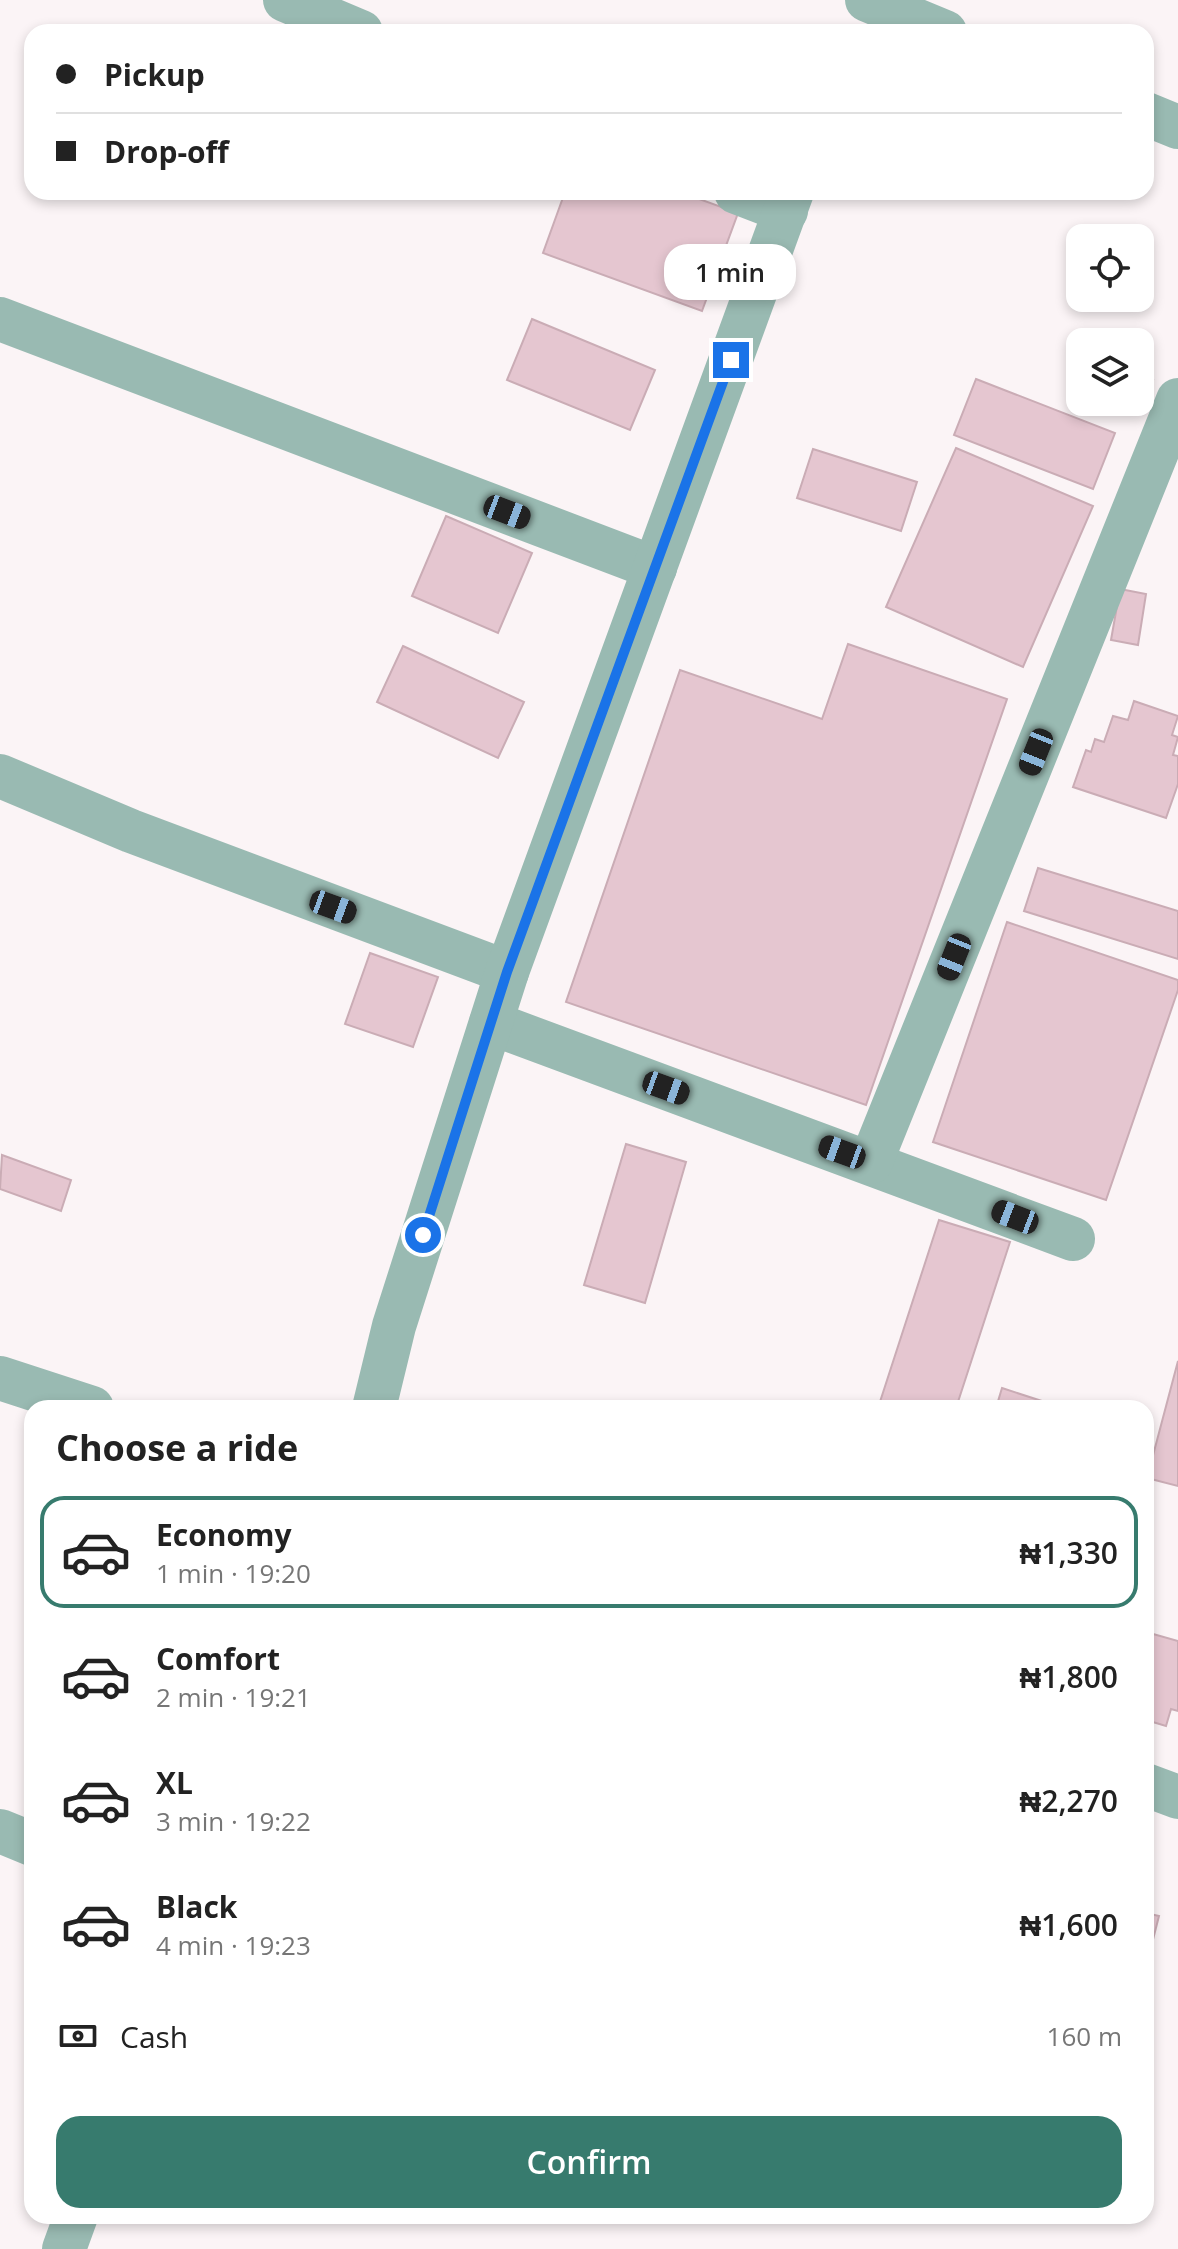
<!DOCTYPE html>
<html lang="en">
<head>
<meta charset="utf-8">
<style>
  body { margin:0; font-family:"Open Sans",sans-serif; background:#f2f2f2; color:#222; height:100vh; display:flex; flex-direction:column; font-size:30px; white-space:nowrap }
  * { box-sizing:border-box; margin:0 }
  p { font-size:26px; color:#767676 }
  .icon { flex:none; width:44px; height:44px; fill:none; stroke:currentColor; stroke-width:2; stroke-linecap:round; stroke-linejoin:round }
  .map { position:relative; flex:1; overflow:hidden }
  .details { position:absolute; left:24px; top:1400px; width:1130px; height:824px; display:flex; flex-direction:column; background:#fff; border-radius:24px; box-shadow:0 4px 12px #0003 }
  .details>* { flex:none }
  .guide { position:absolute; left:24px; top:24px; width:1130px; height:176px; border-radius:24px; box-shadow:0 4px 12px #0003; display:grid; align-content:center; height:176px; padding:0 32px; background:#fff }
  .buttons { position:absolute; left:1066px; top:224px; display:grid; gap:16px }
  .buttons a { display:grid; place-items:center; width:88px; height:88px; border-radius:16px; background:#fff; box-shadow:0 4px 12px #0003; font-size:40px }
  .end { position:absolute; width:36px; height:36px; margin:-18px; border:10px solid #1a73e8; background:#fff; box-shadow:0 0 0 4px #fff }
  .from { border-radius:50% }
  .bubble { position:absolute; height:56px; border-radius:24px; background:#fff; box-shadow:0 4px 12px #0003; font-size:26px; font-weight:600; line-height:56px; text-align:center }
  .car { position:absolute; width:24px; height:48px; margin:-24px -12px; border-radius:10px; box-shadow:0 0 6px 2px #0007; background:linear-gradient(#222 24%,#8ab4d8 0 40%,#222 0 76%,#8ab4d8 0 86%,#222 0) }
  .guide b { display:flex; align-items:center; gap:28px; height:76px; font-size:30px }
  .guide b+b { border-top:2px solid #e0e0e0 }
  .guide i { width:20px; height:20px; background:#222 }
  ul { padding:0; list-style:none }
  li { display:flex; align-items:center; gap:24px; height:112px; margin:0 16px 12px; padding:0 16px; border:4px solid transparent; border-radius:24px }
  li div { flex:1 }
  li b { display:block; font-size:30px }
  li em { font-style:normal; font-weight:600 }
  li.current { border-color:#377b6e }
  li>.icon { width:72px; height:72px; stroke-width:1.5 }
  h2 { padding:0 32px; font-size:36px; line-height:96px }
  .pay { display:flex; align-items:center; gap:20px; height:88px; padding:0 32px; font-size:30px }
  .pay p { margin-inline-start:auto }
  .button { display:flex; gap:16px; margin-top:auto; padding:16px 32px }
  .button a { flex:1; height:92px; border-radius:24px; background:#377b6e; color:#fff; font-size:32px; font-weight:600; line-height:92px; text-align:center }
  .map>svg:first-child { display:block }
  .building { fill:#e5c6d0; stroke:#caacb5; stroke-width:2 }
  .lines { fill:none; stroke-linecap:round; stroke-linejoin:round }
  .minor { stroke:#99bab2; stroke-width:44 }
  .route { stroke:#1a73e8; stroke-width:10 }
</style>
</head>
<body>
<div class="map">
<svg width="1178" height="2249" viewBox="0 0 1178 2249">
  <rect width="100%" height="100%" fill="#fbf4f6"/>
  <g class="building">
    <path d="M565,192H680L738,213L702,311L543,253Z"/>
    <path d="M532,319L655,370L630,430L507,380Z"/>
    <path d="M1140,375L1153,380L1143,404L1137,402H1140Z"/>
    <path d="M976,379L1115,433L1093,489L954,435Z"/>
    <path d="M956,448L1093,506L1023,667L886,607Z"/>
    <path d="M813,449L917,482L901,531L797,498Z"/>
    <path d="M446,516L532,553L498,633L412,596Z"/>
    <path d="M1120,589L1146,594L1138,645L1111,640Z"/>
    <path d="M848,644L1007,699L866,1105L566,1002L680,670L822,719Z"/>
    <path d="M403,646L524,702L498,758L377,702Z"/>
    <path d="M1134,701L1178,716L1172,735L1178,737L1173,755L1178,756V784L1166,818L1073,787L1086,750L1091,752L1095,739L1104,742L1113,716L1128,720Z"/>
    <path d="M1038,868L1178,911V959L1024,911Z"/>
    <path d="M1007,922L1178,980V990L1106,1200L933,1142Z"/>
    <path d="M370,953L438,977L413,1047L345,1024Z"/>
    <path d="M626,1144L686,1162L645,1303L584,1285Z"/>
    <path d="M2,1155L71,1180L61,1211L0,1189Z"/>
    <path d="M939,1220L1010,1242L956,1408H878Z"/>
    <path d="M1178,1361V1486L1147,1478Z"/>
    <path d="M1002,1388L1054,1405L1053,1408H996Z"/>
    <path d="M1146,1632L1178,1641V1711L1171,1709L1166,1726L1146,1720Z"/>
    <path d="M1146,1913L1159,1916L1146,1967Z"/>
  </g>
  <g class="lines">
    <g class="minor">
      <path d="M285,0L361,32"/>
      <path d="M867,0L945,32"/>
      <path d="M1146,114L1178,127"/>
      <path d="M736,192L786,211"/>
      <path d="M0,319L655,568"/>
      <path d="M0,776L131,831L507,972"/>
      <path d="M491,1023L1073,1239"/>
      <path d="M871,1162L1178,400"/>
      <path d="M0,1378L92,1408"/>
      <path d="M374,1408L394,1326L507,972L792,192"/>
      <path d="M1146,1785L1178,1797"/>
      <path d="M0,1831L32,1844"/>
      <path d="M64,2249L76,2216"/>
    </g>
  </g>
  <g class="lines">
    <path class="route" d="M423,1235L507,972L731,360"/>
  </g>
</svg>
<div class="buttons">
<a><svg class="icon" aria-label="locate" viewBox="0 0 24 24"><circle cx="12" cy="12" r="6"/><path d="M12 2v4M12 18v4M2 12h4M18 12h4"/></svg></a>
<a><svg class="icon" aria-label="layers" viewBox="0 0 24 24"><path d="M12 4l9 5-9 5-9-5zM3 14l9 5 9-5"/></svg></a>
</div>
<i class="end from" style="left:423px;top:1235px"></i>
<i class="end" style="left:731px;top:360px"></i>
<div class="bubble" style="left:664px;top:244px;width:132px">1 min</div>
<i class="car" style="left:507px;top:512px;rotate:111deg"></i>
<i class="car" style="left:1036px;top:752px;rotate:202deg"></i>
<i class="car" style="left:333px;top:907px;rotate:110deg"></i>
<i class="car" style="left:954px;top:957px;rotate:202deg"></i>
<i class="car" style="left:666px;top:1088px;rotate:110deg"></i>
<i class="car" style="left:842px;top:1152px;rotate:290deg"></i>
<i class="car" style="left:1015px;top:1217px;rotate:291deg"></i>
<div class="guide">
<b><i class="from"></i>Pickup</b>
<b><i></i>Drop-off</b>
</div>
<section class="details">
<h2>Choose a ride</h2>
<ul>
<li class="current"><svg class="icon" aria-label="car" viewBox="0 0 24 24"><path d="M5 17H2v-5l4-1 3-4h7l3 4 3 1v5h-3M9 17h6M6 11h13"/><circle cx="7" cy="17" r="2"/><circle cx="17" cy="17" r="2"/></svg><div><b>Economy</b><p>1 min · 19:20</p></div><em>₦1,330</em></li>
<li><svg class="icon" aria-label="car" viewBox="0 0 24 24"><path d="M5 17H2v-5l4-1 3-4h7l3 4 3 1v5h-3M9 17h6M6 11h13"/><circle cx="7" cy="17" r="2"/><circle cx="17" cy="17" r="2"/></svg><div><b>Comfort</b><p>2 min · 19:21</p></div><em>₦1,800</em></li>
<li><svg class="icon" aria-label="car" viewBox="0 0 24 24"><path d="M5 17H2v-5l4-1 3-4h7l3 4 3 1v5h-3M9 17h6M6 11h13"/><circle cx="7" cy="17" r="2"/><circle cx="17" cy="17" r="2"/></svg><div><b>XL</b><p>3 min · 19:22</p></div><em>₦2,270</em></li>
<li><svg class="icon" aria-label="car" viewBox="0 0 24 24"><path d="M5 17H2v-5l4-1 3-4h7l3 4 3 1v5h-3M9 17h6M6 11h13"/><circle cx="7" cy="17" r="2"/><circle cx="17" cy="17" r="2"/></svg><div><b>Black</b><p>4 min · 19:23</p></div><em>₦1,600</em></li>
</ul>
<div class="pay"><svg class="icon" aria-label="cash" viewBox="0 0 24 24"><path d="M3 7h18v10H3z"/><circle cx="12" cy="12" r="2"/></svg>Cash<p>160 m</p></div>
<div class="button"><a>Confirm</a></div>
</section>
</div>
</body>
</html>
